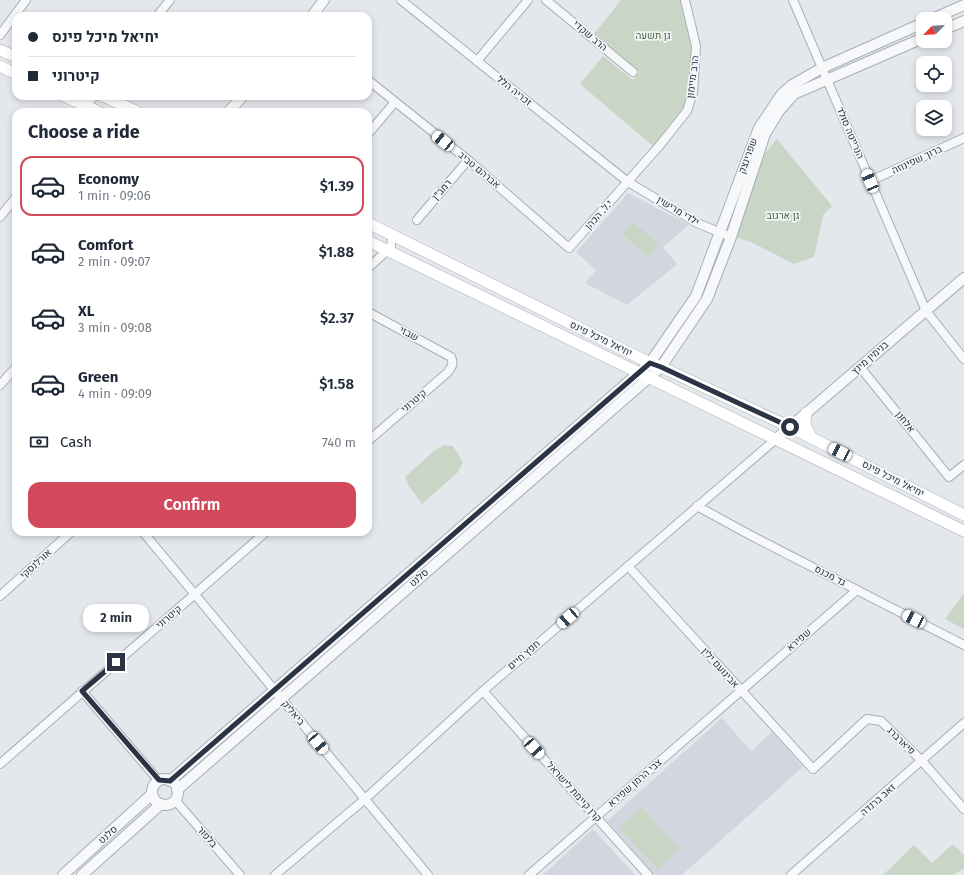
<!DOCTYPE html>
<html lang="en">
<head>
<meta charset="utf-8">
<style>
  body { margin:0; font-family:"Fira Sans",Heebo,sans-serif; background:#f6f6f7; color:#1f2937; height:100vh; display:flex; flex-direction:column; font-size:15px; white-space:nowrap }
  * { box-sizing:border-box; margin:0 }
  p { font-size:13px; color:#747a83 }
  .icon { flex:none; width:22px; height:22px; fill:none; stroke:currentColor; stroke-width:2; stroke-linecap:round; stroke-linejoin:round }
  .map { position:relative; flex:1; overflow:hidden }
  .drawer { position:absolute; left:12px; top:108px; width:360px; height:428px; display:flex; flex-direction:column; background:#fff; border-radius:12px; box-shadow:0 2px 6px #0003 }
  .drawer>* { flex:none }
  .top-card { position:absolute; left:12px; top:12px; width:360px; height:88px; border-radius:12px; box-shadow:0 2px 6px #0003; display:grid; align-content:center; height:88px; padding:0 16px; background:#fff }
  .needle { width:26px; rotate:246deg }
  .buttons { position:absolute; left:916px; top:12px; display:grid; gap:8px }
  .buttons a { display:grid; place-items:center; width:36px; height:36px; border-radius:8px; background:#fff; box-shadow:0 2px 6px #0003; font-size:20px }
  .end { position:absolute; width:18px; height:18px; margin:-9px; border:5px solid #2b3445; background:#fff; box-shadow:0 0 0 2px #fff }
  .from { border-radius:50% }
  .bubble { position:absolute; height:28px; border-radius:12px; background:#fff; box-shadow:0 2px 6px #0003; font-size:13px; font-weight:600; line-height:28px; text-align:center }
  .car { position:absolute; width:12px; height:24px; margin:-12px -6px; border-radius:5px; box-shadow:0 0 3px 1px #0007; background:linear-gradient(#fff 24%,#345 0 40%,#fff 0 76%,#345 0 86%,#fff 0) }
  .top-card b { display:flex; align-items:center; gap:14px; height:38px; font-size:15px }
  .top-card b+b { border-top:1px solid #e0e1e3 }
  .top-card i { width:10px; height:10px; background:#1f2937 }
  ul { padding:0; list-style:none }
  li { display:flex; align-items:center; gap:12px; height:60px; margin:0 8px 6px; padding:0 8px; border:2px solid transparent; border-radius:12px }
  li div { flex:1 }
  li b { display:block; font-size:15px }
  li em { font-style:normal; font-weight:600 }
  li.current { border-color:#d1495b }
  li>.icon { width:36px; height:36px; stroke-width:1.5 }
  h2 { padding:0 16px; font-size:18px; line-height:48px }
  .pay { display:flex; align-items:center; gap:10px; height:44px; padding:0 16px; font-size:15px }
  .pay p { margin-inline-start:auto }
  .button { display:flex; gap:8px; margin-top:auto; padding:8px 16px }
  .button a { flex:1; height:46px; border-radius:12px; background:#d1495b; color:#fff; font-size:16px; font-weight:600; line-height:46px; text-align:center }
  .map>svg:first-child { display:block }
  .built { fill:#d2d6de }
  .green { fill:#c9d6c5 }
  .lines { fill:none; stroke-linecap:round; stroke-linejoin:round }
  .minor-casing { stroke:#a9aeb7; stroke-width:10 }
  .tertiary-casing { stroke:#a9aeb7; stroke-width:12 }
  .secondary-casing { stroke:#a9aeb7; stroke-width:12 }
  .minor { stroke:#f7f8fa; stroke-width:8 }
  .tertiary { stroke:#f7f8fa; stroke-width:10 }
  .secondary { stroke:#fff; stroke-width:11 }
  .route { stroke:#2b3445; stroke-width:5 }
  .labels { text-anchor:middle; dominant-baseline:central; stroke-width:3.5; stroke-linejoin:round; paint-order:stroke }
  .street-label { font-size:10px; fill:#2b3445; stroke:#f4f6f9 }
  .park-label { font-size:10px; fill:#3f6138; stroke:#f4f6f9 }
</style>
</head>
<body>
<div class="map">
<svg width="964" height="875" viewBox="0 0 964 875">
  <rect width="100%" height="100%" fill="#e4e7ec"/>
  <g class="built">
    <path d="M628,193L689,225L663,247L677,264L627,305L585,283L596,270L576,252Z"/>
    <path d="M722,718L751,751L772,732L803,767L682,875H654L607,821Z"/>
    <path d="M593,829L635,875H543Z"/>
  </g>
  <g class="green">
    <path d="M621,0H681L693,46L689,93L684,107L653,146L580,84L603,56L633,80L640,72L594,34Z"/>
    <path d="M777,139L832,206L823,215L814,257L794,264L753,243L736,237L765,153Z"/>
    <path d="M633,222L658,244L648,257L622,234Z"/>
    <path d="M444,445L453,446L463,462L458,472L422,504L409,486L405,477L434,451Z"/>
    <path d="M964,593V629L945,619Z"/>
    <path d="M641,807L680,849L658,870L619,828Z"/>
    <path d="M953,844L964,855V869L952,875H883L914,845L932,863Z"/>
  </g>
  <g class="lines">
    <defs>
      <g id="minor">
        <path d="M401,0L628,182L697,223L731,237"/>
        <path d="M546,0L633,72"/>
        <path d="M793,0L926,311L964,359"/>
        <path d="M157,16L170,0"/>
        <path d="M0,35L26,0"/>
        <path d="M477,61L528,0"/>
        <path d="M368,80L468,160L569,248L660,145L687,111L693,93L696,46L685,0"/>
        <path d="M82,112L94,96"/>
        <path d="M368,134L395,102"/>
        <path d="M870,181L964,138"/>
        <path d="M0,217L16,197"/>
        <path d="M417,220L468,160"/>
        <path d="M368,268L391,247L392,235"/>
        <path d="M368,312L451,357C454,363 452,367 447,373L368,441"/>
        <path d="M860,367L949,477L964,465"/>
        <path d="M0,385L16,367"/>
        <path d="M697,506L750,535L964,645"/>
        <path d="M143,532L428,875"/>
        <path d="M628,566L813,769L867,719L881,721L922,761L964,809"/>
        <path d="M0,596L71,532"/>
        <path d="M82,691L159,781"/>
        <path d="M483,691L648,875"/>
        <path d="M0,764L266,532"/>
        <path d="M175,800L240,875"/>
        <path d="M275,875L365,799L483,691L776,439"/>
        <path d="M529,875L857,590"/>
        <path d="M791,875L964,723"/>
      </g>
      <g id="tertiary">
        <path d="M312,16L324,0"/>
        <path d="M932,19L964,5"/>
        <path d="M945,29L964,21"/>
        <path d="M228,112L243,96"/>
        <path d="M776,439L964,278"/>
        <circle cx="165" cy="792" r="13"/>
        <path d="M170,781L650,363L696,296L759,128L781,95L792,85L822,68L923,23"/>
        <path d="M177,790L661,367L707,299L731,237L765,134L779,111L794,94L923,38"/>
        <path d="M63,875L152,794"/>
        <path d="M82,875L161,804"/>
      </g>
      <g id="secondary">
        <path d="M0,50L16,57"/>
        <path d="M0,66L16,74"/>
        <path d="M64,96L99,112"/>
        <path d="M103,96L138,112"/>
        <path d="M368,223L650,363L661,367L790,427L964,515"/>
        <path d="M368,241L964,531"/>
        <path d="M806,413L805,425L812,438"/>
      </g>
    </defs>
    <use href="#minor" class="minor-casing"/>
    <use href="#tertiary" class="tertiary-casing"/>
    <use href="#secondary" class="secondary-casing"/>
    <use href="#minor" class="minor"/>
    <use href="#tertiary" class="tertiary"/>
    <use href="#secondary" class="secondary"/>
  </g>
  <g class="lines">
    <path class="route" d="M116,662L82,691L159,780L170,781L650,363L661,367L790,427"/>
  </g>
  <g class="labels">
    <g class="street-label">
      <text transform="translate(590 36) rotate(40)">הרב שקדי</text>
      <text transform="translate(693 77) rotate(-83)">הרב מיימון</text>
      <text transform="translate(514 91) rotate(39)">זכריה הלל</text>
      <text transform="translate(850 133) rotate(67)">הנרייטה סולד</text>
      <text transform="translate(748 156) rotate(-70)">שפרינצק</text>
      <text transform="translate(917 160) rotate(-25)">ברוך שפינוזה</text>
      <text transform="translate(479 170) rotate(40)">אברהם טביב</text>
      <text transform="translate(442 190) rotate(-49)">רמב"ן</text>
      <text transform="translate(678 211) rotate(31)">ילדי מרישין</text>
      <text transform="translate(599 215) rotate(-48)">י.ל. הכהן</text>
      <text transform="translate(409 334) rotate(28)">שבזי</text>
      <text transform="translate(601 339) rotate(26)">יחיאל מיכל פינס</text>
      <text transform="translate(870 358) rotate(-41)">בנימין מינץ</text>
      <text transform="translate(414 401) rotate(-40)">קיטרוני</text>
      <text transform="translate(905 422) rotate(51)">אלחנן</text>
      <text transform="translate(893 479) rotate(27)">יחיאל מיכל פינס</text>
      <text transform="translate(36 564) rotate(-42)">אורלנסקי</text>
      <text transform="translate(830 576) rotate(27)">גד מכנס</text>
      <text transform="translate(419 578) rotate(-41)">סלנט</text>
      <text transform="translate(169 617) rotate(-40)">קיטרוני</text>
      <text transform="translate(799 640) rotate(-41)">שפירא</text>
      <text transform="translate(524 655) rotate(-41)">חפץ חיים</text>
      <text transform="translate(720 668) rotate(48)">אבינועם ילין</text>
      <text transform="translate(293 713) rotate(50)">ביאליק</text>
      <text transform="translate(901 741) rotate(44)">פיארברג</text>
      <text transform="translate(635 783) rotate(-41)">צבי הרמן שפירא</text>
      <text transform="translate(574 792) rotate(48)">קרן קיימת לישראל</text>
      <text transform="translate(878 800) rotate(-41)">זאב ברנדה</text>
      <text transform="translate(108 835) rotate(-42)">סלנט</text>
      <text transform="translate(207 837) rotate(49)">בלפור</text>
    </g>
    <g class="park-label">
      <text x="653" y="36">גן תשעה</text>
      <text x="783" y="216">גן ארגוב</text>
    </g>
  </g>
</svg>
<div class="buttons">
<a><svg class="needle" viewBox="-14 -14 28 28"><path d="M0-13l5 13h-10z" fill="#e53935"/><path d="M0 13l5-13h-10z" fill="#747a83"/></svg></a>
<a><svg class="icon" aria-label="locate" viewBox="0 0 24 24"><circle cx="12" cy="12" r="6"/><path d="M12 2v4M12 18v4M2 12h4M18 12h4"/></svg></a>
<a><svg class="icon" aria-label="layers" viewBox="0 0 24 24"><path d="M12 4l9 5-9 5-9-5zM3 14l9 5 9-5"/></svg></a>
</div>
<i class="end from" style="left:790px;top:427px"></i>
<i class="end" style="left:116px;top:662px"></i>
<div class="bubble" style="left:83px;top:604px;width:66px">2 min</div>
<i class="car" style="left:443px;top:141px;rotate:309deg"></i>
<i class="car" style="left:870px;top:181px;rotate:337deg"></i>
<i class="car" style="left:840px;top:452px;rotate:297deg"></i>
<i class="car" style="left:568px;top:618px;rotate:229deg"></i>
<i class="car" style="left:914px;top:619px;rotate:297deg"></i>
<i class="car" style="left:318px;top:743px;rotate:140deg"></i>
<i class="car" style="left:534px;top:748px;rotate:138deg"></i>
<div class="top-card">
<b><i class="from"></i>יחיאל מיכל פינס</b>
<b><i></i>קיטרוני</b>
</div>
<section class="drawer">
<h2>Choose a ride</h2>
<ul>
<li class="current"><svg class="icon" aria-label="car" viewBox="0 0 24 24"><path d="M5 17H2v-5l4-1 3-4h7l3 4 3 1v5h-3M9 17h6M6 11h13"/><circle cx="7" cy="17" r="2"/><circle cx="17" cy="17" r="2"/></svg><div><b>Economy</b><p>1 min · 09:06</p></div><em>$1.39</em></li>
<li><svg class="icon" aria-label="car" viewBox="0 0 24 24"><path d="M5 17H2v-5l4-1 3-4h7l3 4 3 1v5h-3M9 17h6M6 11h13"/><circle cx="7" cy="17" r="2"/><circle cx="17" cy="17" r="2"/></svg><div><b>Comfort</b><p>2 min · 09:07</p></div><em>$1.88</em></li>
<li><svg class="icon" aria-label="car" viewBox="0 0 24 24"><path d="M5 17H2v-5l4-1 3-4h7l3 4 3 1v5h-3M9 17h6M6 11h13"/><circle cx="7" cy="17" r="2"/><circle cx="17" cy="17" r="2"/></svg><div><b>XL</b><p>3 min · 09:08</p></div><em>$2.37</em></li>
<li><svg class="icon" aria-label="car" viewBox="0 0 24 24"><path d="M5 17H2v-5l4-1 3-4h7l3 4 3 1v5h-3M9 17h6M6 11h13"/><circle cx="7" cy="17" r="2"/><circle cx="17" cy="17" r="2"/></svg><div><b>Green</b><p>4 min · 09:09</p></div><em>$1.58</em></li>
</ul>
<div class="pay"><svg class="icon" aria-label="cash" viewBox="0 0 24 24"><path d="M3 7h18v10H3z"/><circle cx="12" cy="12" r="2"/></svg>Cash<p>740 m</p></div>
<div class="button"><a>Confirm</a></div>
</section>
</div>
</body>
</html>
